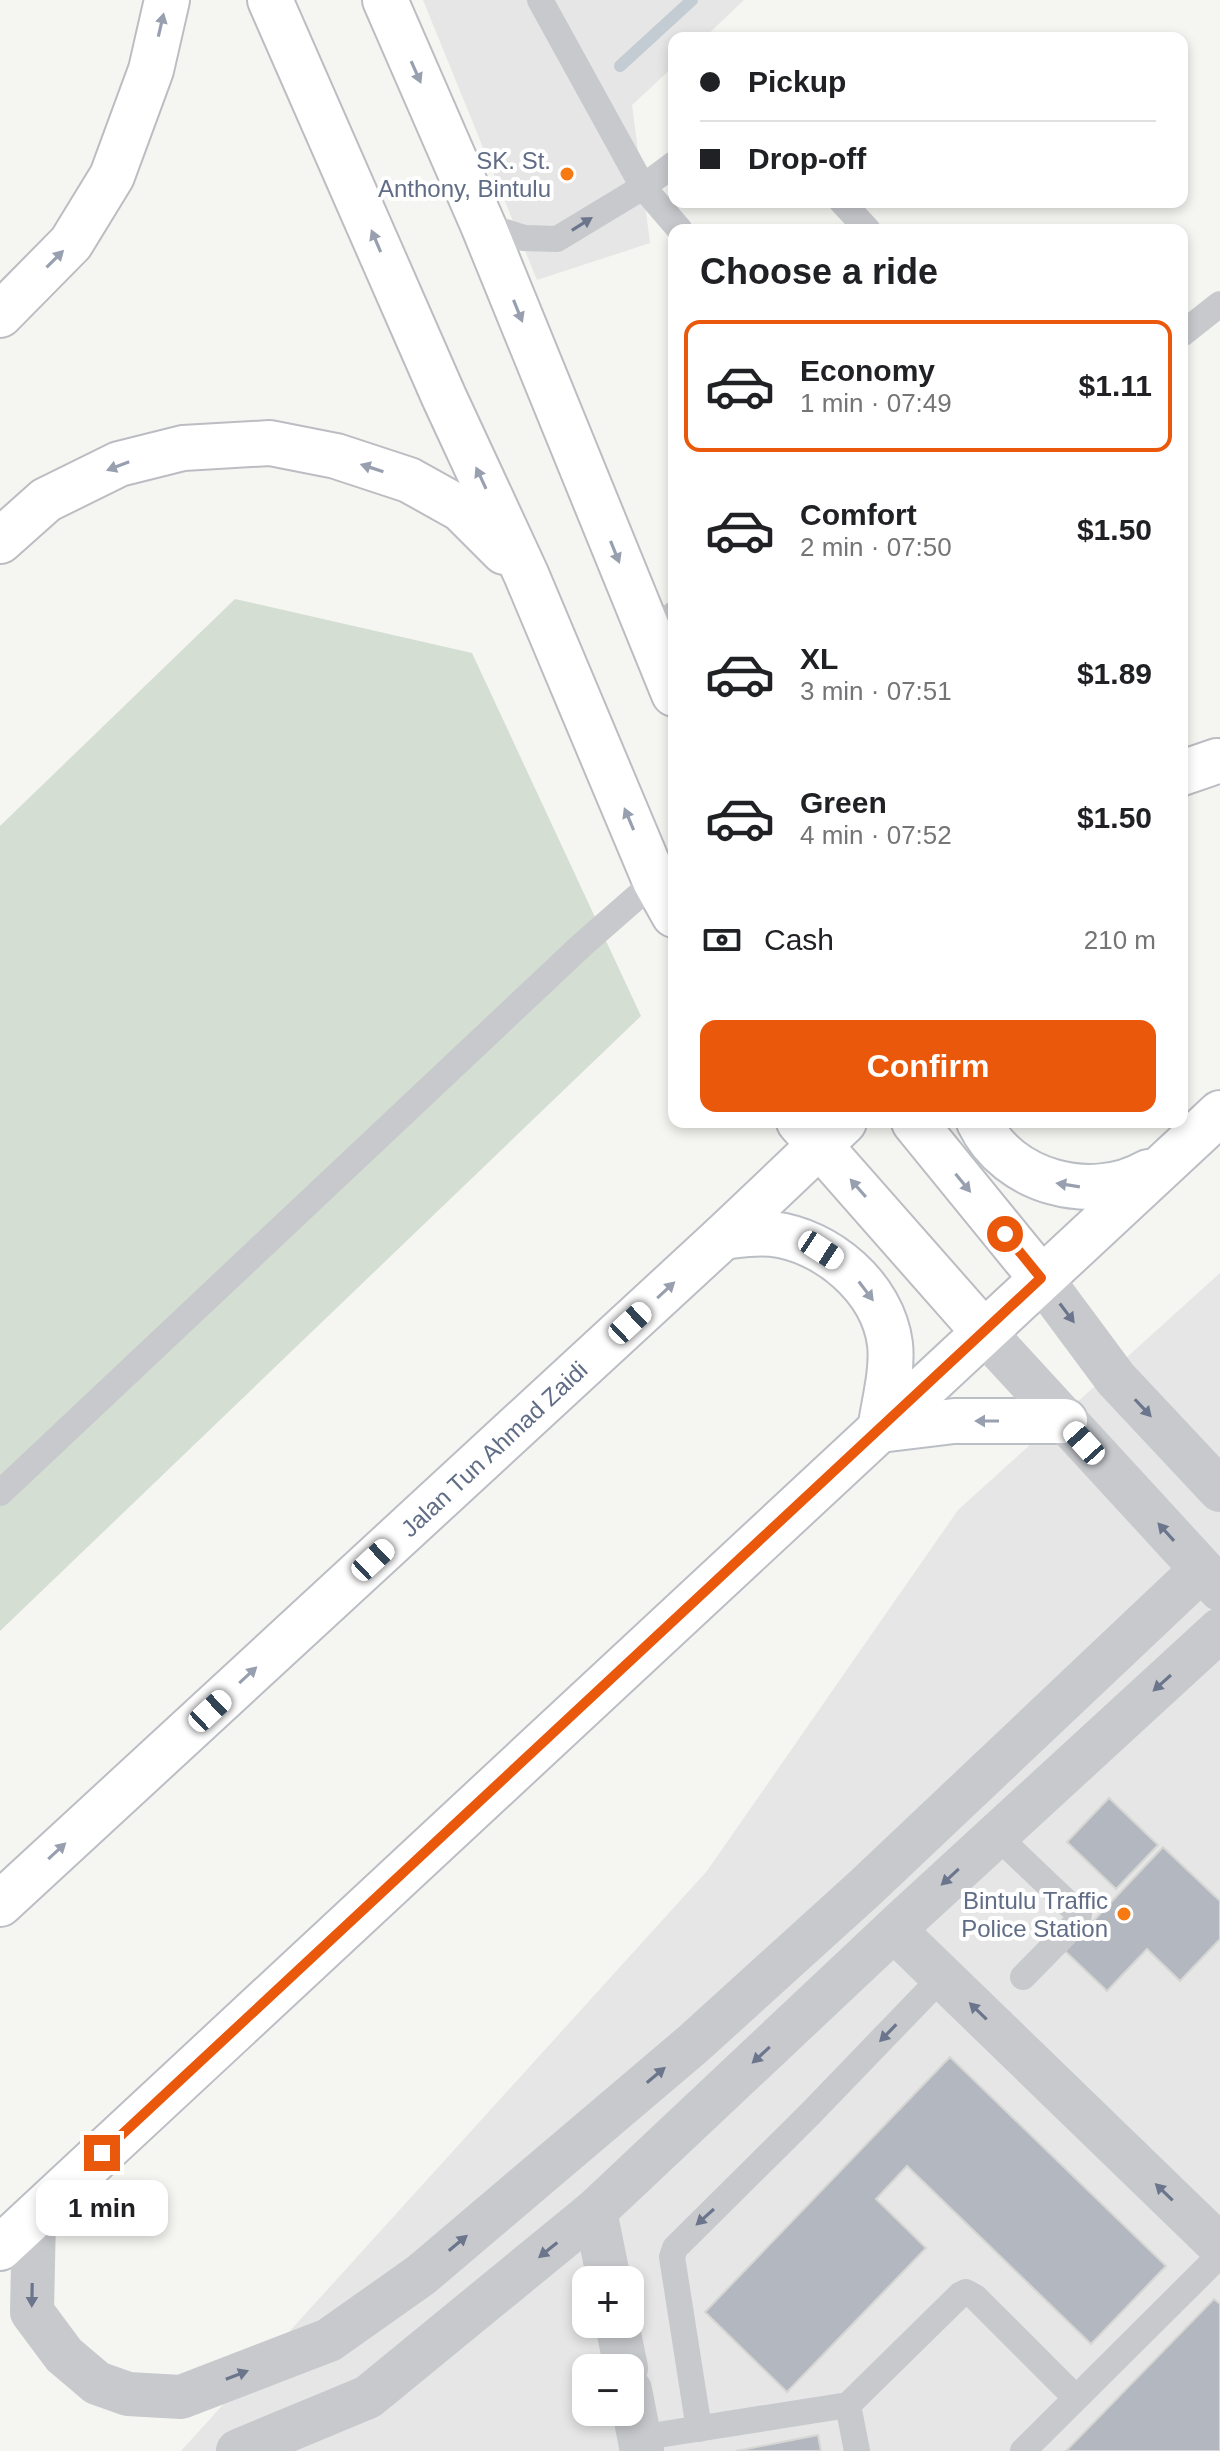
<!DOCTYPE html>
<html lang="en">
<head>
<meta charset="utf-8">
<style>
  body { margin:0; font-family:Helvetica,sans-serif; background:#f6f6f6; color:#202124; height:100vh; display:flex; flex-direction:column; font-size:30px; white-space:nowrap }
  * { box-sizing:border-box; margin:0 }
  p { font-size:26px; color:#757577 }
  .icon { flex:none; width:44px; height:44px; fill:none; stroke:currentColor; stroke-width:2; stroke-linecap:round; stroke-linejoin:round }
  .map { position:relative; flex:1; overflow:hidden }
  .panel { position:absolute; left:668px; top:224px; width:520px; height:904px; display:flex; flex-direction:column; background:#fff; border-radius:16px; box-shadow:0 4px 12px #0003 }
  .panel>* { flex:none }
  .hud { position:absolute; left:668px; top:32px; width:520px; height:176px; border-radius:16px; box-shadow:0 4px 12px #0003; display:grid; align-content:center; height:176px; padding:0 32px; background:#fff }
  .buttons { position:absolute; left:572px; top:2266px; display:grid; gap:16px }
  .buttons a { display:grid; place-items:center; width:72px; height:72px; border-radius:16px; background:#fff; box-shadow:0 4px 12px #0003; font-size:40px }
  .end { position:absolute; width:36px; height:36px; margin:-18px; border:10px solid #ea580c; background:#fff; box-shadow:0 0 0 4px #fff }
  .from { border-radius:50% }
  .bubble { position:absolute; height:56px; border-radius:16px; background:#fff; box-shadow:0 4px 12px #0003; font-size:26px; font-weight:800; line-height:56px; text-align:center }
  .car { position:absolute; width:24px; height:48px; margin:-24px -12px; border-radius:10px; box-shadow:0 0 6px 2px #0007; background:linear-gradient(#fff 24%,#345 0 40%,#fff 0 76%,#345 0 86%,#fff 0) }
  .hud b { display:flex; align-items:center; gap:28px; height:76px; font-size:30px }
  .hud b+b { border-top:2px solid #e0e0e0 }
  .hud i { width:20px; height:20px; background:#202124 }
  ul { padding:0; list-style:none }
  li { display:flex; align-items:center; gap:24px; height:132px; margin:0 16px 12px; padding:0 16px; border:4px solid transparent; border-radius:16px }
  li div { flex:1 }
  li b { display:block; font-size:30px }
  li em { font-style:normal; font-weight:800 }
  li.on { border-color:#ea580c }
  li>.icon { width:72px; height:72px; stroke-width:1.5 }
  h2 { padding:0 32px; font-size:36px; line-height:96px }
  .pay { display:flex; align-items:center; gap:20px; height:88px; padding:0 32px; font-size:30px }
  .pay p { margin-inline-start:auto }
  .action { display:flex; gap:16px; margin-top:auto; padding:16px 32px }
  .action a { flex:1; height:92px; border-radius:16px; background:#ea580c; color:#fff; font-size:32px; font-weight:800; line-height:92px; text-align:center }
  .map>svg:first-child { display:block }
  .built { fill:#e5e6e5; fill-rule:evenodd }
  .green { fill:#d4ded2 }
  .lines { fill:none; stroke-linecap:round; stroke-linejoin:round }
  .stream { stroke:#c4ccd3; stroke-width:12 }
  .building { fill:#b3b8c0; stroke:#d6d7d4; stroke-width:2 }
  .secondary-casing { stroke:#bbbec4; stroke-width:48 }
  .primary-casing { stroke:#bbbdc2; stroke-width:48 }
  .service { stroke:#c7c9cd; stroke-width:26 }
  .minor { stroke:#c7c9cd; stroke-width:44 }
  .tertiary { stroke:#c7c9cd; stroke-width:44 }
  .secondary { stroke:#fff; stroke-width:44 }
  .primary { stroke:#fff; stroke-width:44 }
  .oneway { fill:#98a0b0 }
  .oneway2 { fill:#6b768d }
  .route { stroke:#ea580c; stroke-width:10 }
  .poi-dot { fill:#f67911; stroke:#fff; stroke-width:3 }
  .labels { text-anchor:middle; dominant-baseline:central; stroke-width:8; stroke-linejoin:round; paint-order:stroke }
  .poi-label { font-size:24px; fill:#616d86; stroke:#fff; text-anchor:end }
  .street-label { font-size:24px; fill:#616d86; stroke:#fff }
</style>
</head>
<body>
<div class="map">
<svg width="1220" height="2451" viewBox="0 0 1220 2451">
  <rect width="100%" height="100%" fill="#f5f6f1"/>
  <g class="built">
    <path d="M423,0H744L704,38H674V66L632,105L650,243L537,280Z"/>
    <path d="M1220,1273V2451H181L707,1871L958,1510ZM586,2280H630V2324H586ZM586,2368H630V2412H586Z"/>
  </g>
  <path class="green" d="M235,599L472,653L641,1016L0,1631V826Z"/>
  <g class="lines">
    <path class="stream" d="M620,66L692,0"/>
  </g>
  <g class="building">
    <path d="M1109,1798L1158,1845L1116,1889L1067,1842Z"/>
    <path d="M1163,1847L1220,1901V1939L1180,1981L1147,1949L1107,1991L1065,1951Z"/>
    <path d="M950,2057L1166,2266L1091,2344L907,2166L876,2199L926,2248L787,2392L705,2312Z"/>
    <path d="M1214,2299L1220,2304V2451H1066Z"/>
    <path d="M818,2435L821,2451H736Z"/>
  </g>
  <g class="lines">
    <defs>
      <g id="secondary">
        <path d="M979,1122C1008,1183 1092,1204 1148,1172"/>
        <path d="M723,1237C739,1235 756,1232 772,1234C827,1240 883,1288 890,1344C893,1371 884,1403 880,1430"/>
        <path d="M880,1430L954,1421H1065"/>
        <path d="M0,1904L723,1237L844,1122"/>
        <path d="M0,2248L1220,1113"/>
      </g>
      <g id="primary">
        <path d="M270,0L444,397L526,574L655,881L674,915"/>
        <path d="M385,0L483,225L674,694"/>
        <path d="M0,315L71,243L112,176L151,70L167,0"/>
        <path d="M0,541L46,500L119,464L183,448L270,443L336,456L409,480L461,509L504,552"/>
        <path d="M1182,773L1217,761"/>
        <path d="M799,1122L983,1331"/>
        <path d="M914,1122L1041,1278"/>
      </g>
    </defs>
    <use href="#secondary" class="secondary-casing"/>
    <use href="#primary" class="primary-casing"/>
    <g class="service">
      <path d="M540,0L643,187L680,230"/>
      <path d="M842,202L868,230"/>
      <path d="M483,225L524,238L557,239L643,187L674,164"/>
      <path d="M1182,334L1220,304"/>
      <path d="M649,637L674,614"/>
      <path d="M0,1493L582,945L655,881"/>
      <path d="M996,1835L1079,1914L1078,1921L1023,1977"/>
      <path d="M848,2405L857,2451"/>
      <path d="M699,2429L672,2257L675,2248L810,2114L942,1977"/>
      <path d="M639,2438L848,2405L960,2295L966,2292L975,2297L1076,2398"/>
      <path d="M1023,2451L1220,2255"/>
    </g>
    <g class="minor">
      <path d="M894,1930L1220,2246"/>
      <path d="M595,2211L609,2280"/>
      <path d="M34,2217L32,2312L64,2355L97,2383L128,2394L181,2397L329,2340L421,2275L693,2044L866,1887L1201,1570"/>
      <path d="M617,2324L626,2368"/>
      <path d="M630,2390L642,2451"/>
      <path d="M238,2451L368,2397L595,2211L903,1921L1220,1630"/>
    </g>
    <g class="tertiary">
      <path d="M1041,1278L1116,1379L1220,1490"/>
      <path d="M983,1331L1220,1589"/>
    </g>
    <use href="#secondary" class="secondary"/>
    <use href="#primary" class="primary"/>
  </g>
  <defs><path id="oneway-solid" d="M-6-.8H1V-3.2L6.5 0L1 3.2V.8H-6Z" transform="scale(2)"/></defs>
  <g class="oneway">
    <use href="#oneway-solid" transform="translate(161 25) rotate(-77)"/>
    <use href="#oneway-solid" transform="translate(416 72) rotate(66)"/>
    <use href="#oneway-solid" transform="translate(376 241) rotate(-113)"/>
    <use href="#oneway-solid" transform="translate(55 259) rotate(-45)"/>
    <use href="#oneway-solid" transform="translate(518 311) rotate(68)"/>
    <use href="#oneway-solid" transform="translate(118 466) rotate(159)"/>
    <use href="#oneway-solid" transform="translate(372 468) rotate(-162)"/>
    <use href="#oneway-solid" transform="translate(481 478) rotate(-115)"/>
    <use href="#oneway-solid" transform="translate(615 552) rotate(68)"/>
    <use href="#oneway-solid" transform="translate(629 819) rotate(-113)"/>
    <use href="#oneway-solid" transform="translate(963 1183) rotate(51)"/>
    <use href="#oneway-solid" transform="translate(1068 1185) rotate(-171)"/>
    <use href="#oneway-solid" transform="translate(858 1188) rotate(-131)"/>
    <use href="#oneway-solid" transform="translate(666 1290) rotate(-43)"/>
    <use href="#oneway-solid" transform="translate(866 1291) rotate(53)"/>
    <use href="#oneway-solid" transform="translate(987 1421) rotate(-180)"/>
    <use href="#oneway-solid" transform="translate(248 1675) rotate(-43)"/>
    <use href="#oneway-solid" transform="translate(57 1851) rotate(-43)"/>
  </g>
  <g class="oneway2">
    <use href="#oneway-solid" transform="translate(582 224) rotate(-32)"/>
    <use href="#oneway-solid" transform="translate(1067 1313) rotate(53)"/>
    <use href="#oneway-solid" transform="translate(1143 1408) rotate(47)"/>
    <use href="#oneway-solid" transform="translate(1166 1532) rotate(-132)"/>
    <use href="#oneway-solid" transform="translate(1162 1683) rotate(138)"/>
    <use href="#oneway-solid" transform="translate(950 1877) rotate(137)"/>
    <use href="#oneway-solid" transform="translate(978 2011) rotate(-136)"/>
    <use href="#oneway-solid" transform="translate(888 2033) rotate(134)"/>
    <use href="#oneway-solid" transform="translate(761 2055) rotate(137)"/>
    <use href="#oneway-solid" transform="translate(656 2075) rotate(-40)"/>
    <use href="#oneway-solid" transform="translate(1164 2192) rotate(-136)"/>
    <use href="#oneway-solid" transform="translate(705 2217) rotate(138)"/>
    <use href="#oneway-solid" transform="translate(458 2243) rotate(-40)"/>
    <use href="#oneway-solid" transform="translate(548 2250) rotate(141)"/>
    <use href="#oneway-solid" transform="translate(32 2295) rotate(91)"/>
    <use href="#oneway-solid" transform="translate(237 2375) rotate(-21)"/>
  </g>
  <g class="lines">
    <path class="route" d="M102,2153L1041,1278L1005,1234"/>
  </g>
  <g class="poi-dot">
    <circle cx="567" cy="174" r="8"/>
    <circle cx="1124" cy="1914" r="8"/>
  </g>
  <g class="labels">
    <g class="poi-label">
      <text x="551" y="160">SK. St.<tspan x="551" dy="28">Anthony, Bintulu</tspan></text>
      <text x="1108" y="1900">Bintulu Traffic<tspan x="1108" dy="28">Police Station</tspan></text>
    </g>
    <g class="street-label">
      <text transform="translate(494 1449) rotate(-43)">Jalan Tun Ahmad Zaidi</text>
    </g>
  </g>
</svg>
<div class="buttons">
<a>+</a>
<a>−</a>
</div>
<i class="end from" style="left:1005px;top:1234px"></i>
<i class="end" style="left:102px;top:2153px"></i>
<div class="bubble" style="left:36px;top:2180px;width:132px">1 min</div>
<i class="car" style="left:821px;top:1250px;rotate:123deg"></i>
<i class="car" style="left:630px;top:1323px;rotate:47deg"></i>
<i class="car" style="left:1084px;top:1443px;rotate:318deg"></i>
<i class="car" style="left:373px;top:1560px;rotate:47deg"></i>
<i class="car" style="left:210px;top:1711px;rotate:47deg"></i>
<div class="hud">
<b><i class="from"></i>Pickup</b>
<b><i></i>Drop-off</b>
</div>
<section class="panel">
<h2>Choose a ride</h2>
<ul>
<li class="on"><svg class="icon" aria-label="car" viewBox="0 0 24 24"><path d="M5 17H2v-5l4-1 3-4h7l3 4 3 1v5h-3M9 17h6M6 11h13"/><circle cx="7" cy="17" r="2"/><circle cx="17" cy="17" r="2"/></svg><div><b>Economy</b><p>1 min · 07:49</p></div><em>$1.11</em></li>
<li><svg class="icon" aria-label="car" viewBox="0 0 24 24"><path d="M5 17H2v-5l4-1 3-4h7l3 4 3 1v5h-3M9 17h6M6 11h13"/><circle cx="7" cy="17" r="2"/><circle cx="17" cy="17" r="2"/></svg><div><b>Comfort</b><p>2 min · 07:50</p></div><em>$1.50</em></li>
<li><svg class="icon" aria-label="car" viewBox="0 0 24 24"><path d="M5 17H2v-5l4-1 3-4h7l3 4 3 1v5h-3M9 17h6M6 11h13"/><circle cx="7" cy="17" r="2"/><circle cx="17" cy="17" r="2"/></svg><div><b>XL</b><p>3 min · 07:51</p></div><em>$1.89</em></li>
<li><svg class="icon" aria-label="car" viewBox="0 0 24 24"><path d="M5 17H2v-5l4-1 3-4h7l3 4 3 1v5h-3M9 17h6M6 11h13"/><circle cx="7" cy="17" r="2"/><circle cx="17" cy="17" r="2"/></svg><div><b>Green</b><p>4 min · 07:52</p></div><em>$1.50</em></li>
</ul>
<div class="pay"><svg class="icon" aria-label="cash" viewBox="0 0 24 24"><path d="M3 7h18v10H3z"/><circle cx="12" cy="12" r="2"/></svg>Cash<p>210 m</p></div>
<div class="action"><a>Confirm</a></div>
</section>
</div>
</body>
</html>
